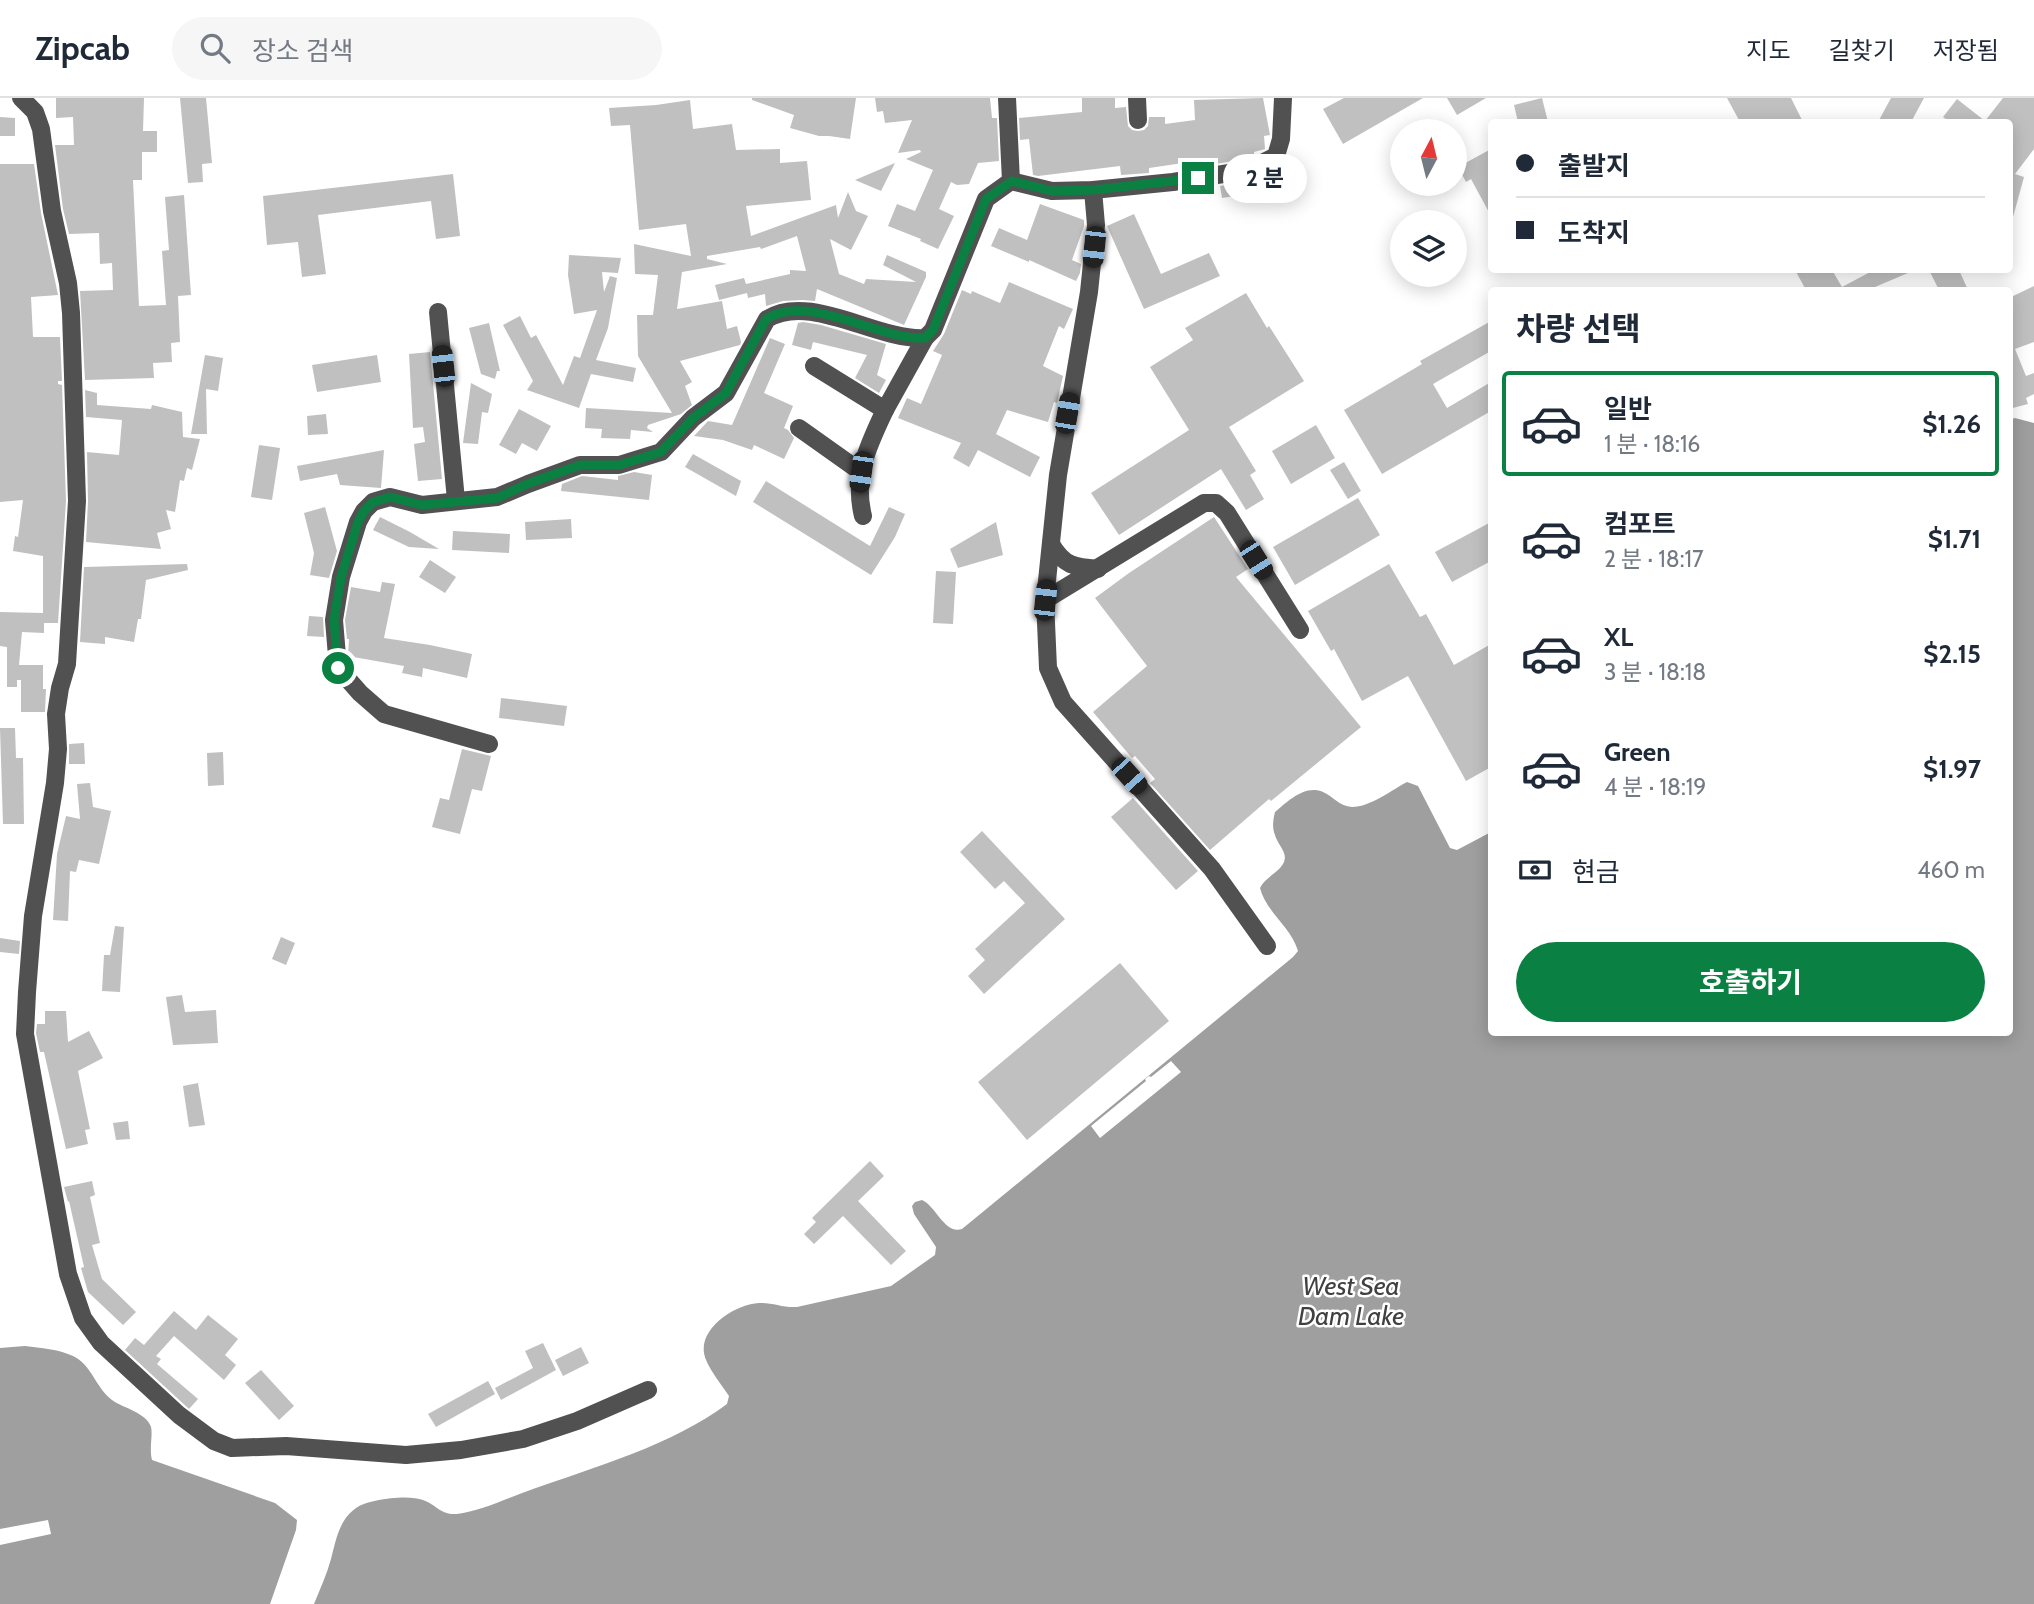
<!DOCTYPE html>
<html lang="ko">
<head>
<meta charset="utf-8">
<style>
  body { margin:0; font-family:Cabin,"Noto Sans KR",sans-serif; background:#f6f6f7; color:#1f2937; height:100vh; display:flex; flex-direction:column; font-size:26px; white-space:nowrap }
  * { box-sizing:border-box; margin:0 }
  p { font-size:23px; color:#747a83 }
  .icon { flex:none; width:38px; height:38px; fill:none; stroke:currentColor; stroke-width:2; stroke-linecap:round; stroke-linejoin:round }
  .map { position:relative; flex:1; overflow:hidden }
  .panel { position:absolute; left:1488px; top:189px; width:525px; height:749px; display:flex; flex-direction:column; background:#fff; border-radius:7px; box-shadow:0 4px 18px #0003 }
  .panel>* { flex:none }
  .hud { position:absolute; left:1488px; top:21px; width:525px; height:154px; border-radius:7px; box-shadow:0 4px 18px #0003; display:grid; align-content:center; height:154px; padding:0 28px; background:#fff }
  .needle { width:46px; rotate:7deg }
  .controls { position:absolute; left:1390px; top:21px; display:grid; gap:14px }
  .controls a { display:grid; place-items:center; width:77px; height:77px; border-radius:50%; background:#fff; box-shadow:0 4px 18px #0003; font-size:35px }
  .end { position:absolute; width:32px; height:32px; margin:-16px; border:9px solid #0b8043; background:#fff; box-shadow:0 0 0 4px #fff }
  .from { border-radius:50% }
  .bubble { position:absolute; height:49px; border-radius:24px; background:#fff; box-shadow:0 4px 18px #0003; font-size:23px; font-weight:700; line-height:49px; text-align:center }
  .car { position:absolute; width:21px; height:42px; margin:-21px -10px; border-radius:9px; box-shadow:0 0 5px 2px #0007; background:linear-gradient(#222 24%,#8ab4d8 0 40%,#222 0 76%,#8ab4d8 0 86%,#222 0) }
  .hud b { display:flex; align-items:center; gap:24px; height:66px; font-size:26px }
  .hud b+b { border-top:2px solid #e0e1e3 }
  .hud i { width:18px; height:18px; background:#1f2937 }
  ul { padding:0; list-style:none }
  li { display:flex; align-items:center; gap:21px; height:105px; margin:0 14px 10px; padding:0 14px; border:4px solid transparent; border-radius:7px }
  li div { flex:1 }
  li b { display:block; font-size:26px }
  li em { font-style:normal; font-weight:700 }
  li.active { border-color:#0b8043 }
  li>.icon { width:63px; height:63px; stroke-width:1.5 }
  h2 { padding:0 28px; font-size:32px; line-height:84px }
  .pay { display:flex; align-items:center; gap:18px; height:77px; padding:0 28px; font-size:26px }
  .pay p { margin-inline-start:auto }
  .action { display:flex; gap:14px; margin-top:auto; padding:14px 28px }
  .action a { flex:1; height:80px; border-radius:42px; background:#0b8043; color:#fff; font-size:28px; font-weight:700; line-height:80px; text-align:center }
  header { display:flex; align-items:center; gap:42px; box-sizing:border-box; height:98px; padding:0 35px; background:#fff; border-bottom:2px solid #e0e1e3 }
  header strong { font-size:33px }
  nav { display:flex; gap:38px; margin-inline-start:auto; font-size:24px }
  .search { width:490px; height:63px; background:#f6f6f7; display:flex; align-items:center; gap:18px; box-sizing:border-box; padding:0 24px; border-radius:38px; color:#747a83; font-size:26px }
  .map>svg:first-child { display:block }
  .water { fill:#9f9f9f }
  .pier { fill:#fff }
  .building { fill:#c0c0c0 }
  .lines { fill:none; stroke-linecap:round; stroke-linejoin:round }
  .minor { stroke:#515151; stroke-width:18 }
  .route { stroke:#0b8043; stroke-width:9 }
  .labels { text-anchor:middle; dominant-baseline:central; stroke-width:5; stroke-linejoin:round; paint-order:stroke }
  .water-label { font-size:26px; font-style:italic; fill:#404040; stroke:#fff }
</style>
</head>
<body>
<header>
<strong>Zipcab</strong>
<div class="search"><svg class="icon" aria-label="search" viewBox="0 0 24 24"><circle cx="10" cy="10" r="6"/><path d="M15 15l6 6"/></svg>장소 검색</div>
<nav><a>지도</a><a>길찾기</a><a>저장됨</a></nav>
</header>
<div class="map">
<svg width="2034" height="1506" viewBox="0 0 2034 1506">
  <rect width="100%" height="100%" fill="#fff"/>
  <g class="water">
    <path d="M2015,320L2034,325V1506H314C320,1491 327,1476 331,1461C336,1442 339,1422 356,1410C368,1401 409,1396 423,1402C437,1407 440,1417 457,1416C481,1413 510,1399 533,1391C598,1368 672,1347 727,1306L729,1298C722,1287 706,1268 704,1255C700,1229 736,1206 759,1205C772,1204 783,1210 797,1209L891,1188L935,1157L936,1149L914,1116L912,1108L915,1104L922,1102C936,1108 945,1137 962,1131L1293,859L1298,853C1291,829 1266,814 1260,790C1265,779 1280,774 1284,764C1288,754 1277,746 1275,737C1272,730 1273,722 1275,714C1287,704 1305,686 1323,694C1334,699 1339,708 1352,709C1370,709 1392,692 1407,684L1418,688L1450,750L1457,752L1491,734V934H2009V322Z"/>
    <path d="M25,1248C41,1250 58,1251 73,1258C91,1266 96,1290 112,1302C123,1310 147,1315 151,1329C153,1337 149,1350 152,1362L275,1405L297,1422L296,1432L270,1506H0V1250Z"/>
  </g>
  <g class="pier">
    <path d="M1171,963L1181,974L1100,1040L1091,1028L1146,983L1145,981L1149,978L1151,979Z"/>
    <path d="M48,1422L51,1436L0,1447V1431Z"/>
  </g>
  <g class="building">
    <path d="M56,0H144L143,33H157V54H142V82H133L139,208L166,207L162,153L169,152L165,99L184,97L191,197L178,198L180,244L171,245L172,264L153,265L154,280L85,282L80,193L113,192L112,165L100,166L99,135L69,136L63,111L55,47H74L73,19L56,20Z"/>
    <path d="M180,0H206L212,65L202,66L203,84L188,85Z"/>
    <path d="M752,0H856L850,41L829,38H819L790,30L794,17L752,2Z"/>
    <path d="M875,0H990L992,20H997L999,63L978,65L969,86L957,87L951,84L939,111L954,118L938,151L920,143L921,141L888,128L897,106L915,113L933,72L906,61L921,54L920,52L898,55L912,22L885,25L883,13L877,14Z"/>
    <path d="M1082,0H1115V10L1126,9L1128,28L1132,32L1138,33L1144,32L1148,28L1149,19H1165V26L1195,22L1194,2L1263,0L1270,37L1264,38L1265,51L1254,54V56L1244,61L1216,66L1215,62L1197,65V63L1149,70V75L1121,77L1120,68L1038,78L1033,77L1029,41L1020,42L1019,20L1082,14Z"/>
    <path d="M1344,0H1423L1343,46L1323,11Z"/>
    <path d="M1447,0H1486L1457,17Z"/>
    <path d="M1542,0L1548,24H1518L1514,7Z"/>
    <path d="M1727,0H1791L1803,24H1740Z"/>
    <path d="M1891,0H1924L1911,24H1878Z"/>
    <path d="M2003,0H2034V51L2015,76L2024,79L2013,119H2009V24H1950L1943,19L1957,1L1985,23Z"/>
    <path d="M690,2L693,31L732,26L736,52L780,51V65L807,63L811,102L746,108L751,138L836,107L838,120L848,94L856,113L868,118L851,152L830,141L839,176L864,186L866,181L916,184L883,167L887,157L926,174V179L904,227L817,191L815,203L803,202L783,203L766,208L765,196L748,200L747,195L719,202L715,187L744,180L746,186L790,176V172L806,173L797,138L761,151L760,149L707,158V161L727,166L682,174L677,211L722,203L727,231L737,228L741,244L740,247L680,263L692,284L685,288L692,307L681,316L648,327L647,330L653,334L631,332L630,341L601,340L602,331L585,330L586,310L672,315L638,258L637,217H653L658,177L635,176L634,146L691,158L686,126L639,132L630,27L611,28L609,10L656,7Z"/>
    <path d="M0,19L15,20V38H0Z"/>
    <path d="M1491,51V118L1471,81L1466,84L1458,69Z"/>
    <path d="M895,65L881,93L855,82Z"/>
    <path d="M0,66H34L41,115L58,197L31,199L33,239H60L62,283H58V286L62,287L66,403L58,525H44V535L22,534L19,567H43V591H46L45,614H21V582H17V589H7V549L0,548V514L43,515V458L13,453L15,438L18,439L23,402L0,404Z"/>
    <path d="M453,76L460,138L436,141L431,103L318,117L326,176L302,179L298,144L267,147L263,98Z"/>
    <path d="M1258,80L1260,94L1222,100L1220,88L1250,83Z"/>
    <path d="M1040,106L1084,122V128L1072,162L1081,166L1080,175L1076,183L1029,162V164L991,148L999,130L1027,142Z"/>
    <path d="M1134,116L1161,176L1209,155L1220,178L1144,211L1107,128Z"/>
    <path d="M569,157L621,160L618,175L602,174L604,194L610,178L617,180L608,230L596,262L636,270L633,284L591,276L579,310L527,292L533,283L503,227L520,218L531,240L536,237L563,287L574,258L580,260L597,212L574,216L568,177Z"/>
    <path d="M1795,172H1832L1842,189L1874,172H1915L1875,189L1877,192H1806Z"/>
    <path d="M1929,172H1959L1968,192H1939Z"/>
    <path d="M1009,184L1073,211L1064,231L1059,228L1043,268L1063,278L1057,305L1054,304L1048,324L1007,312L996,336L1040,359L1030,379L978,352L969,369L953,360L961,345L898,320L907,300L921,306L942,257L933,253L944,236L962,192L971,196L972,193L1000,205Z"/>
    <path d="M2034,188V244L2015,251L2026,278L2034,275V296L2026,300L2028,306L2009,311V200Z"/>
    <path d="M1246,195L1267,230L1269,228L1304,283L1229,329L1256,373L1250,377L1264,401L1246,412L1221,371L1119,437L1091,395L1189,332L1150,269L1193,242L1185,230Z"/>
    <path d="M1491,223V253L1433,286L1447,310L1491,284V313L1382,376L1344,312L1422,266L1420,263Z"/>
    <path d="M803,224L821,227L886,246L877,277L886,282L879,295L855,280L867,257L813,244L811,252L792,247L798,225Z"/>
    <path d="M489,225L500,273H497L495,281L481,276L469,230Z"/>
    <path d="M770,240L785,246L764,295L793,308L784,330L788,332L794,340L784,361L754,347L752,352L723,342L694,338L708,323L732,327Z"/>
    <path d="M430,254L442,381L418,383L414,346L425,344L423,329L413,330L409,256Z"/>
    <path d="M205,257L223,260L218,293L206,291L207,336H191Z"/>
    <path d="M377,257L381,284L317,294L312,267Z"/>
    <path d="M471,285L492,296L488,315L482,314L478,346L463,345Z"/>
    <path d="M85,292L97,295V307L151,311L152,307L182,314L183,339L200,341L192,372L187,370L184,383L180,382L175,414L166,412L171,431L157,435L161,451L86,444L88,403L87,354L119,357L122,322L86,319Z"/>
    <path d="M519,311L551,328L537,353L522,345L516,356L499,347Z"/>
    <path d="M326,316L328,336L308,337L307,318Z"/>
    <path d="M1316,327L1335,360L1291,386L1272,353Z"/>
    <path d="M259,347L280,350L272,402L251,399Z"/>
    <path d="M384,352L381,390L340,387L337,376L300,383L297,368Z"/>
    <path d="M693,356L741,383L736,398L685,369Z"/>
    <path d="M1344,364L1361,393L1348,401L1330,372Z"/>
    <path d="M634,374L652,377L649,402L561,393L562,386L582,378L618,382V378Z"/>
    <path d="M766,383L870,448L889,409L905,416L895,439L871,477L753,404Z"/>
    <path d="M1358,400L1380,437L1295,487L1273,449Z"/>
    <path d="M325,409L337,453L329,480L310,477L314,455L304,415Z"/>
    <path d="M380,419L410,434L439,451L409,449L373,432Z"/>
    <path d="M1214,419L1248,471L1236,479L1361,629L1271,703L1269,701L1210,752L1150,685L1155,681L1135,658L1132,660L1093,614L1147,568L1095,500L1129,475Z"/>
    <path d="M571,421L572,440L526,442L525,424Z"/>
    <path d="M996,424L1003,457L958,470L950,451Z"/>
    <path d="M1491,424V463L1452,484L1435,454Z"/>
    <path d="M453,433L510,436L509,455L452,452Z"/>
    <path d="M430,462L456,479L445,495L419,479Z"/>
    <path d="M187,466L188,472L146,482L141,521H138L134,544L105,539V546L80,544L84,469Z"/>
    <path d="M1389,466L1420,519L1426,516L1454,567L1491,546V669L1466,683L1408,578L1362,603L1334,551L1331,553L1308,513Z"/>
    <path d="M936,473L956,474L953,526L933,525Z"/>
    <path d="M382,484L395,486L384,540L430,547L472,556L467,580L423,570L422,579L402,575L404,568L348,558L349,541H347L345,522L351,489L380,494Z"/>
    <path d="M309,518L323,519L324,539L307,538Z"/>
    <path d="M501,600L567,608L564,628L499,620Z"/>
    <path d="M0,630H15L16,660H23L24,726H3Z"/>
    <path d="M84,645L85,666H69V646Z"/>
    <path d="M462,651L491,658L482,693L472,691L460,736L432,729L440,700L449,702Z"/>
    <path d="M223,654L224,687L208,688L207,655Z"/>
    <path d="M90,685L93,709L111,713L99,766L79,762L76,774L70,773L68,823L53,822L57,756L66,718L80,721L77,686Z"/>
    <path d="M1133,700L1198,773L1176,792L1111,719Z"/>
    <path d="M982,733L1065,821L984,896L968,878L985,862L975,851L1025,805L1004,783L995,791L960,754Z"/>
    <path d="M115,828L124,829L120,894L102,893L104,857H110Z"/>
    <path d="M281,839L295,845L286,867L272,861Z"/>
    <path d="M0,840L20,843L19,856L0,854Z"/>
    <path d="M1120,865L1169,923L1027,1042L978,984Z"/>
    <path d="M182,897L185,914L216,912L218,945L173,947L166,899Z"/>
    <path d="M45,913H66L68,944L89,933L103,960L78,973L90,1031L85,1032L88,1046L66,1051L44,954H40L36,935L37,926H45Z"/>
    <path d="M198,985L205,1027L189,1029L183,988Z"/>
    <path d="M128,1023L130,1041L116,1042L113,1025Z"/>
    <path d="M870,1063L884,1078L858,1103L906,1153L891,1167L843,1118L814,1146L804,1136L816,1124L812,1120Z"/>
    <path d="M92,1083L95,1097L90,1099L100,1145L92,1147L102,1181L136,1214L123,1227L88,1194L81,1170L84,1169L69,1103L68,1104L64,1089Z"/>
    <path d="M174,1213L196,1232L208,1217L238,1241L225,1257L236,1267L224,1282L174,1238L156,1258L161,1261L157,1266L198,1301L189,1311L125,1252L135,1240L144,1247Z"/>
    <path d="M543,1245L556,1272L501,1302L495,1290L533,1270L525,1253Z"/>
    <path d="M581,1249L589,1265L563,1278L555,1262Z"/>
    <path d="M261,1272L294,1308L279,1322L245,1285Z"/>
    <path d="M488,1283L495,1296L436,1329L428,1316Z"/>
  </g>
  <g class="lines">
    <g class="minor">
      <path d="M21,0L35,14L41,31L52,113L68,185L71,215L77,403L67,566L60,590L56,616L58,651L55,685L33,818L27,894L25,936L68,1176L83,1220L101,1245L179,1317L214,1343L232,1350L286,1348L406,1357L461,1352L523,1341L577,1323L648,1292"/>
      <path d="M1137,0L1138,22"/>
      <path d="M1011,83L1052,93L1093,92L1173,84L1248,72L1276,58L1281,41L1283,0"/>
      <path d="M1093,92L1096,127L1089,194L1058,377L1045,502L1048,570L1063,604L1212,771L1267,848"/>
      <path d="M438,214L456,402"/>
      <path d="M814,268L885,312L925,240"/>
      <path d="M799,330L861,374"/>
      <path d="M863,418C853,378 868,348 885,312"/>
      <path d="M1051,446C1064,468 1074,469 1098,471"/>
      <path d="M1045,502L1204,405H1216L1227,415L1300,532"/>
      <path d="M489,646L384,616L360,595L338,570L334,522L341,479L358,424L364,413L373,404L390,399L422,407L497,399L528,386L580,367H619L661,354L693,320L726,295L767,221C810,194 877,243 925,240L933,232L986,101L1011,83L1007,0"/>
    </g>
  </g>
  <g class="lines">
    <path class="route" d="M338,570L334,522L341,479L358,424L364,413L373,404L390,399L422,407L497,400L527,386L580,367H619L661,354L693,320L726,295L766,221C809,194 877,242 925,240L933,232L986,101L1012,83L1052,93L1093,92L1198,80"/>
  </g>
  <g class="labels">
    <g class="water-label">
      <text x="1351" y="1188">West Sea<tspan x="1351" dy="30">Dam Lake</tspan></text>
    </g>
  </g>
</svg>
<div class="controls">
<a><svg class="needle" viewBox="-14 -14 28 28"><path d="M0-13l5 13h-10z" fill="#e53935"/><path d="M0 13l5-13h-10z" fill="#747a83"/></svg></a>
<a><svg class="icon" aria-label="layers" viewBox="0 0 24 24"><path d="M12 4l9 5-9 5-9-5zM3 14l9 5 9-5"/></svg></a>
</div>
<i class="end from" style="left:338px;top:570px"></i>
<i class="end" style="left:1198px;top:80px"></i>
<div class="bubble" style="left:1223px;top:56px;width:84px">2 분</div>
<i class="car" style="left:1094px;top:149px;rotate:186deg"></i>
<i class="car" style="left:443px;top:268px;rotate:354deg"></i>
<i class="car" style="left:1067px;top:315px;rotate:10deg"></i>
<i class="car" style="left:861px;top:374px;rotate:188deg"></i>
<i class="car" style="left:1256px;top:462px;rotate:148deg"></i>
<i class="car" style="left:1045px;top:502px;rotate:6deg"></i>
<i class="car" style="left:1129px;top:678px;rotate:138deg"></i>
<div class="hud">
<b><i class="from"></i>출발지</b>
<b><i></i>도착지</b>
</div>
<section class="panel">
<h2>차량 선택</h2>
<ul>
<li class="active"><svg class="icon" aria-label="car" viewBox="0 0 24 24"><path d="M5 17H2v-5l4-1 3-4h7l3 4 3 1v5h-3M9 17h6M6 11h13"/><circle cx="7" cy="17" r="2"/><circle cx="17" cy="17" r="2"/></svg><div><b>일반</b><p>1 분 · 18:16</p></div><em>$1.26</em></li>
<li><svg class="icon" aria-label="car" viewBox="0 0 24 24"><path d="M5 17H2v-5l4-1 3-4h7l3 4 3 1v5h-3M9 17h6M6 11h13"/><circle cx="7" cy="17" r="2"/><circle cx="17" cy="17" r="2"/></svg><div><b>컴포트</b><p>2 분 · 18:17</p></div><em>$1.71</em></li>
<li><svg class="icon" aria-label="car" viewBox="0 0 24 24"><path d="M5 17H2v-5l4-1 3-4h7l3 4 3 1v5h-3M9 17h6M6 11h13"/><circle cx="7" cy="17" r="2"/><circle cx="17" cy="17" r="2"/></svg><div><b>XL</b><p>3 분 · 18:18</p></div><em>$2.15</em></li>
<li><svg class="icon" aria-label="car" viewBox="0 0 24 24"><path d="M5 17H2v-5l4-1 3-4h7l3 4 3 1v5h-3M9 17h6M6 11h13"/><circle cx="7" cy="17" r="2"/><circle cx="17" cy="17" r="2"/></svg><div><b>Green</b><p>4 분 · 18:19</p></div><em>$1.97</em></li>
</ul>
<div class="pay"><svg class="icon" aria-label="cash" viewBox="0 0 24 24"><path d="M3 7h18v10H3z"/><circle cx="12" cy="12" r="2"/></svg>현금<p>460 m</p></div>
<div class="action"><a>호출하기</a></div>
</section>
</div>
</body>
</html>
